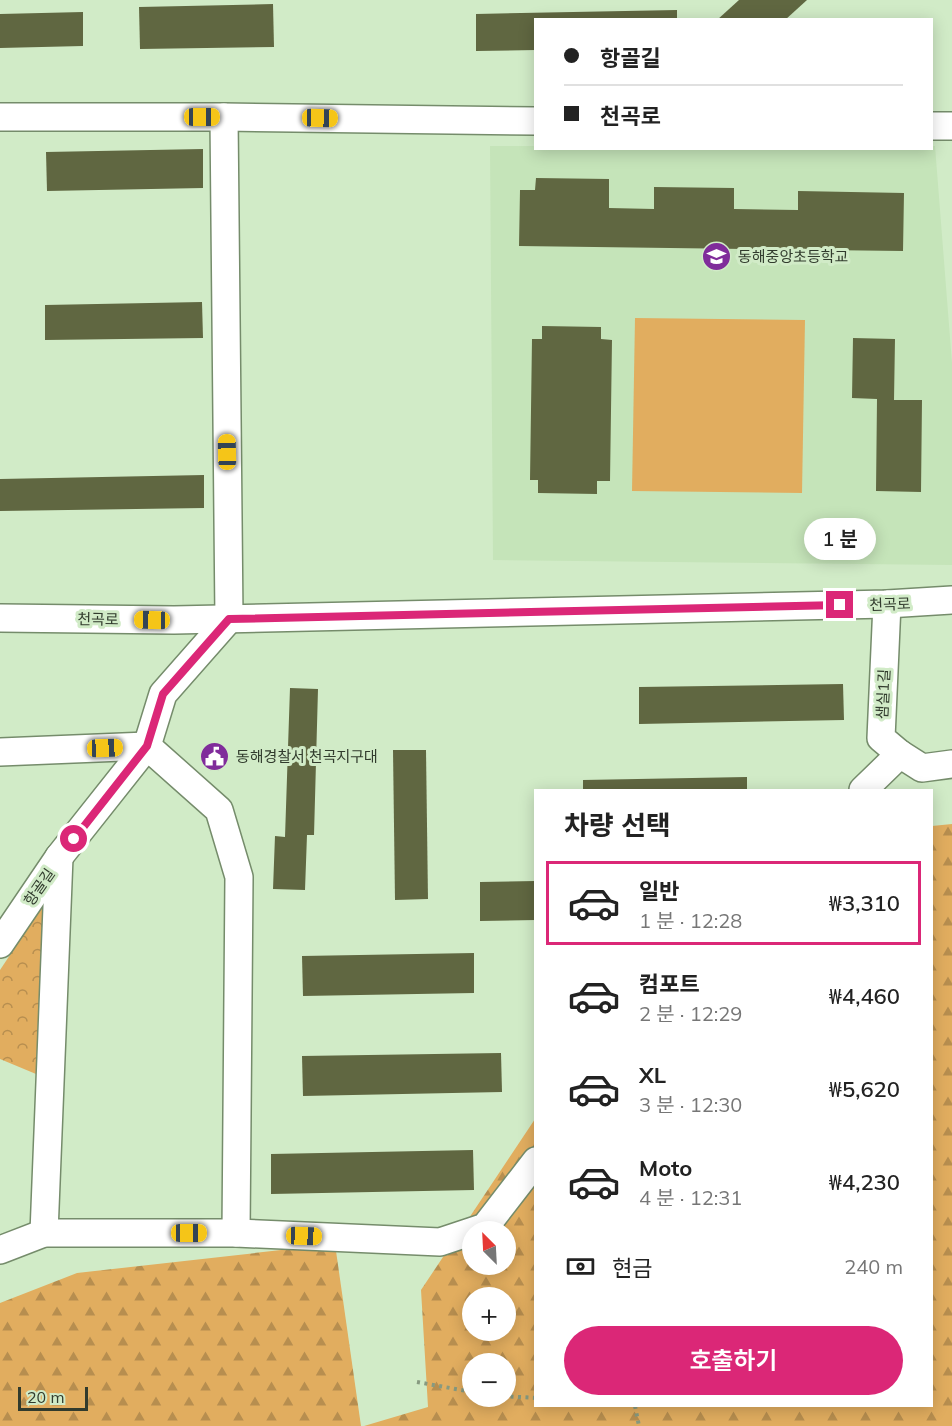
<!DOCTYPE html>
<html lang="ko">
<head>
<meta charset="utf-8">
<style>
  body { margin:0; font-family:Mulish,"Noto Sans KR",sans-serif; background:#f2f2f2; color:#222; height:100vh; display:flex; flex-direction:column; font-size:22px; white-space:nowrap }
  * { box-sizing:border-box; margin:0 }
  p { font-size:20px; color:#767676 }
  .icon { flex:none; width:33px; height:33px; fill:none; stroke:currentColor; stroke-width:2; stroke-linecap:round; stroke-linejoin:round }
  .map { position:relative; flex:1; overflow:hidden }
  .sheet { position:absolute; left:534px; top:789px; width:399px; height:618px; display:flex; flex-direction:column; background:#fff; border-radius:0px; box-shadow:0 3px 15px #0003 }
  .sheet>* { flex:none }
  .banner { position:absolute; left:534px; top:18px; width:399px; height:132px; border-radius:0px; box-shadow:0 3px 15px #0003; display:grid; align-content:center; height:132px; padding:0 30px; background:#fff }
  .needle { width:39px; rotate:336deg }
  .buttons { position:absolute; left:462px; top:1221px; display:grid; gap:12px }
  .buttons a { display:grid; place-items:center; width:54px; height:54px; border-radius:50%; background:#fff; box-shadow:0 3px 15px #0003; font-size:30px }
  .scale { position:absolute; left:18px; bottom:15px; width:70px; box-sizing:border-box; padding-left:6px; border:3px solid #313b2d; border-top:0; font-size:16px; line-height:21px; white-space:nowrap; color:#313b2d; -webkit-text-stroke:4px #d1ebc7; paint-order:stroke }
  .end { position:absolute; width:27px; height:27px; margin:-14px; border:8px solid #db2777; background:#fff; box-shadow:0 0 0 3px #fff }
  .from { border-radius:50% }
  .bubble { position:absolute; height:42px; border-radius:21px; background:#fff; box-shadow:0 3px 15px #0003; font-size:20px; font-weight:600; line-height:42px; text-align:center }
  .car { position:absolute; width:18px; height:36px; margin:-18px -9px; border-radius:8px; box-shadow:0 0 4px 2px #0007; background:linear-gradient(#f5c518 24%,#345 0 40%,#f5c518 0 76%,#345 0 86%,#f5c518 0) }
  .banner b { display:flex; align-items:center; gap:21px; height:57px; font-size:22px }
  .banner b+b { border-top:2px solid #e0e0e0 }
  .banner i { width:15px; height:15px; background:#222 }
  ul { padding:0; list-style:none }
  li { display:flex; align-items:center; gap:18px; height:84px; margin:0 12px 9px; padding:0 18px; border:3px solid transparent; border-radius:0px }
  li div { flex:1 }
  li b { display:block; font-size:22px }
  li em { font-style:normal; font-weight:600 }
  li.active { border-color:#db2777 }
  li>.icon { width:54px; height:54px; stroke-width:1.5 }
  h2 { padding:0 30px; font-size:27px; line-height:72px }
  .pay { display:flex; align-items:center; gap:15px; height:66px; padding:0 30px; font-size:22px }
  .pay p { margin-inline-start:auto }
  .button { display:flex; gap:12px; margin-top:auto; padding:12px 30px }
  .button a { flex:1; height:69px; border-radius:36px; background:#db2777; color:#fff; font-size:24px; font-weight:600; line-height:69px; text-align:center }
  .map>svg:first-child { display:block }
  .built { fill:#c5e4b9 }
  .grass { fill:#e1ad5f }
  .forest { fill:url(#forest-firs); fill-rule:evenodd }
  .park { fill:url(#park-crowns) }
  .building { fill:#606741 }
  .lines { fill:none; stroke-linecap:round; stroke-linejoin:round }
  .minor-casing { stroke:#758c6b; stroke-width:30 }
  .path { stroke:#879a80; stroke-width:4; stroke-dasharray:3 4.5; stroke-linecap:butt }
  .minor { stroke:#fff; stroke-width:27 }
  .route { stroke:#db2777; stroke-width:8 }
  .labels { text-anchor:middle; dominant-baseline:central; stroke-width:6; stroke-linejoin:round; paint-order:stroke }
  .poi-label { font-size:15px; fill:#313b2d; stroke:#d1ebc7; text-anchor:start }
  .street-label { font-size:15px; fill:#313b2d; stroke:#d1ebc7 }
</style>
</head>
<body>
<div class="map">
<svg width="952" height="1426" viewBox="0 0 952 1426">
  <defs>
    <pattern id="forest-firs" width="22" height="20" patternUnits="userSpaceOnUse" patternTransform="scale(1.5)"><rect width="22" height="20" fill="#e1ad5f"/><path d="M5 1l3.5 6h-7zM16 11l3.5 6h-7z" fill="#b78e4f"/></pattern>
    <pattern id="park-crowns" width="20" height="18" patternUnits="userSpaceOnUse" patternTransform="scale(1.5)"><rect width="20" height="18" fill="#e1ad5f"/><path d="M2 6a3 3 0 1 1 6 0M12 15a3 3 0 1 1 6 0" fill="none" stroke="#b78e4f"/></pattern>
  </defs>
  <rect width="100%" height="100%" fill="#d1ebc7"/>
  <path class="built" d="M490,146H535L536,148H932V146H935L952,363V565L493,560Z"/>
  <path class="grass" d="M635,318L805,320L802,493L632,491Z"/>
  <g class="forest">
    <path d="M952,824V1426H364L428,1407L421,1290L535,1119L536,1406H932V826ZM472,1232H506V1264H472ZM472,1298H506V1330H472ZM472,1364H506V1396H472Z"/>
    <path d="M335,1244L361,1426H0V1303L77,1273Z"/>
  </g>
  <path class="park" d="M44,904L36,1074L0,1059V970Z"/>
  <g class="building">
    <path d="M739,0H807L785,20H717Z"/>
    <path d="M273,4L274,47L140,49L139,7Z"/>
    <path d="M677,10V20H536V50L476,51V14Z"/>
    <path d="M83,12V46L0,48V14Z"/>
    <path d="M203,149V188L47,191L46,152Z"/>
    <path d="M536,178L609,179V208L654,209V187L734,188V209L798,210V191L904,193L903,251L519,246L520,190H535Z"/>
    <path d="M202,302L203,338L45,340V305Z"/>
    <path d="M542,326L601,327V339L612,340L610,481H597V494L538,493V480H530L532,339H542Z"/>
    <path d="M853,338L895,339L894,400H922L921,492L876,491L877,399L852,398Z"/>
    <path d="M204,475V508L0,511V479Z"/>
    <path d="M843,684L844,720L639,724V687Z"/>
    <path d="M290,688L318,689L314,835H307L305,890L273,889L275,836L285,837Z"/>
    <path d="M393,750H426L428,899L395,900Z"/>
    <path d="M747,777V790H583V780Z"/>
    <path d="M536,881V920L480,921V882Z"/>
    <path d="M474,953V993L303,996L302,956Z"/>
    <path d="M501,1053L502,1092L303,1096L302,1056Z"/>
    <path d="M473,1150L474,1190L271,1194V1154Z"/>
  </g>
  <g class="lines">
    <defs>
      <g id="minor">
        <path d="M0,117H224L536,121"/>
        <path d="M932,126H952"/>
        <path d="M887,604L881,738L900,754L922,768L952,764"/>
        <path d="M0,618L174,620L887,604L952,600"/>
        <path d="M0,752L147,746"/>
        <path d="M863,790L900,754"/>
        <path d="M0,944L59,857L147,746"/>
        <path d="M44,1233L59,857"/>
        <path d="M236,1233L440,1242L485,1227L536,1161"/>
        <path d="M0,1250L44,1233H236L239,877L219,810L147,746L163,694L229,619L224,117"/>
      </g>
    </defs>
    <use href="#minor" class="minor-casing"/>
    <g class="path">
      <path d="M417,1382L472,1392"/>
      <path d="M503,1396L536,1398"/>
      <path d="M635,1406L639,1426"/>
    </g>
    <use href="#minor" class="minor"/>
  </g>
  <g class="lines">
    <path class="route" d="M74,839L147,746L163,694L229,619L840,605"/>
  </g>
  <defs>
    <symbol id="school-disc" viewBox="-11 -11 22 22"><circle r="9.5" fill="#802c9b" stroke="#d1ebc7"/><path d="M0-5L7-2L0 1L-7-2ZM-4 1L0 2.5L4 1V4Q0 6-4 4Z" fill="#fff"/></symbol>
    <symbol id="civic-disc" viewBox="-11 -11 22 22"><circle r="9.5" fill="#802c9b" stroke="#d1ebc7"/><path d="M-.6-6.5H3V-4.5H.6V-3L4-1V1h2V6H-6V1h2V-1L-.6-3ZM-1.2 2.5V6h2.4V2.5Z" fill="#fff"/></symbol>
  </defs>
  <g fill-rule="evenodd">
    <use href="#school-disc" x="700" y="240" width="33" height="33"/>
    <use href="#civic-disc" x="198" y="740" width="33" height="33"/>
  </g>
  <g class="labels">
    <g class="poi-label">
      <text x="738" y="256">동해중앙초등학교</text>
      <text x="236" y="756">동해경찰서 천곡지구대</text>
    </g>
    <g class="street-label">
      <text transform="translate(890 604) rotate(-2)">천곡로</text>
      <text transform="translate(98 619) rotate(1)">천곡로</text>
      <text transform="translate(883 694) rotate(-87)">샘실1길</text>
      <text transform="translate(39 887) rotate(-55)">항골길</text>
    </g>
  </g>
</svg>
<div class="buttons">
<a><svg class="needle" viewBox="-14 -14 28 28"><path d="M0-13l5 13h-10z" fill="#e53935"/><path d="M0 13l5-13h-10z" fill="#767676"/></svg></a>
<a>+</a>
<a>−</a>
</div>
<div class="scale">20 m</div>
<i class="end from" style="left:74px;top:839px"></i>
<i class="end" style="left:840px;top:605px"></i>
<div class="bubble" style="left:804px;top:518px;width:72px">1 분</div>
<i class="car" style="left:202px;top:117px;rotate:90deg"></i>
<i class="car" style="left:320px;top:118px;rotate:91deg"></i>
<i class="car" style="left:227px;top:452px;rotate:359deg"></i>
<i class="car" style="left:152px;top:620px;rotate:271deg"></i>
<i class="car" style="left:105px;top:748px;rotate:88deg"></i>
<i class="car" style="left:189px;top:1233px;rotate:90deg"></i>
<i class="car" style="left:304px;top:1236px;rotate:92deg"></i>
<div class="banner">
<b><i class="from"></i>항골길</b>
<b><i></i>천곡로</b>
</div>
<section class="sheet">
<h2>차량 선택</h2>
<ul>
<li class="active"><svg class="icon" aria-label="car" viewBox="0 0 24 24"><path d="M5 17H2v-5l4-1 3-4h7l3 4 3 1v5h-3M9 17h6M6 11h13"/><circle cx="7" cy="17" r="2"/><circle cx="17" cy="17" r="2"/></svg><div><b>일반</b><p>1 분 · 12:28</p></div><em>₩3,310</em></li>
<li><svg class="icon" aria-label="car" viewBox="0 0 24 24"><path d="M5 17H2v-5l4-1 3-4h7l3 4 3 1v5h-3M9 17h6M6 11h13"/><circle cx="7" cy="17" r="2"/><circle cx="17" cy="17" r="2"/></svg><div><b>컴포트</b><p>2 분 · 12:29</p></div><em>₩4,460</em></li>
<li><svg class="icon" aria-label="car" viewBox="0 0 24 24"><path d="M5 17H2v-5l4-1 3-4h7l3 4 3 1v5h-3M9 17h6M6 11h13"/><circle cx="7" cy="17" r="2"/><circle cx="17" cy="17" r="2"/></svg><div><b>XL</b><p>3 분 · 12:30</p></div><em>₩5,620</em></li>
<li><svg class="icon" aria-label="car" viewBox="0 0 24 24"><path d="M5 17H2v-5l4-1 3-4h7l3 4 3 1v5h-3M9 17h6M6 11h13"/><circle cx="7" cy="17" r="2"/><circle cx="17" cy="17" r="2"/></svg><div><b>Moto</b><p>4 분 · 12:31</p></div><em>₩4,230</em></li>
</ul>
<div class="pay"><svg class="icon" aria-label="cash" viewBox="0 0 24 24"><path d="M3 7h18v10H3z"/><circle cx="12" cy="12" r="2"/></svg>현금<p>240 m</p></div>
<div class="button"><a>호출하기</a></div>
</section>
</div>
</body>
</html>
